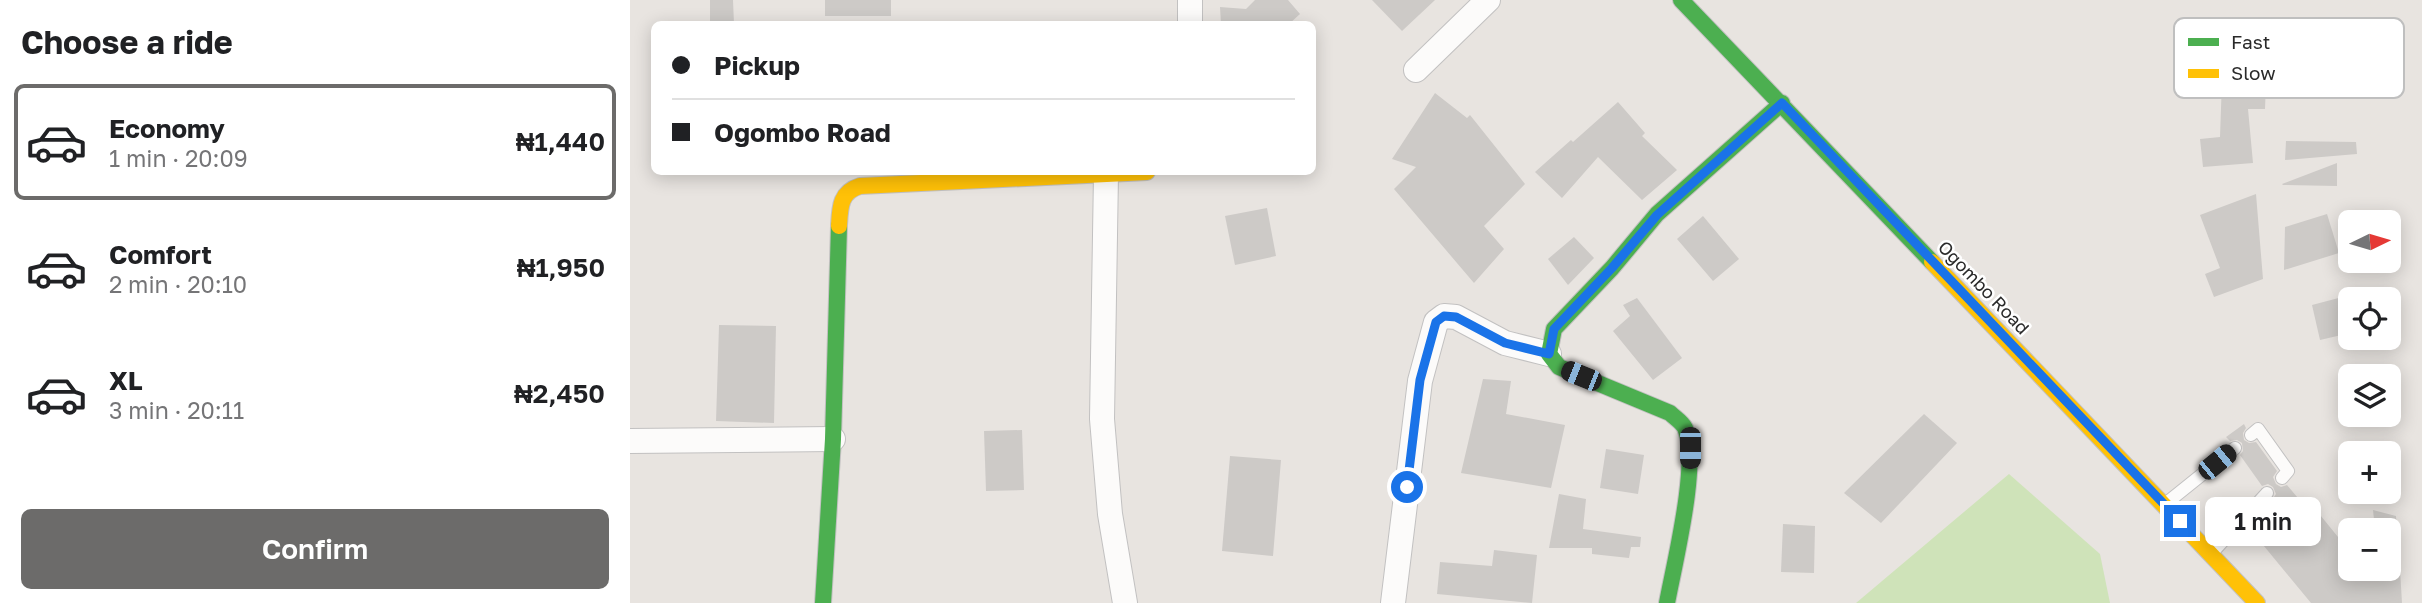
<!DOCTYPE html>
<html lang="en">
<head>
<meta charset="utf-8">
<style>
  body { margin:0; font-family:"Golos Text",sans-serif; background:#f2f2f2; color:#202124; height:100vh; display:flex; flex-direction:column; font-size:26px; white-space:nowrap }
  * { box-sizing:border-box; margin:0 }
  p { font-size:23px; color:#757577 }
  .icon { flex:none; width:38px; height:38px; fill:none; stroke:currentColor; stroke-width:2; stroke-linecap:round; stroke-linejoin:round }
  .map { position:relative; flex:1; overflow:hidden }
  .side { display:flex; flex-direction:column; background:#fff; width:630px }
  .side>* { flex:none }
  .top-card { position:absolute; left:21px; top:21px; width:665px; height:154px; border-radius:10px; box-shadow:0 4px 18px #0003; display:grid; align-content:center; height:154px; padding:0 21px; background:#fff }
  .needle { width:46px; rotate:85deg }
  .buttons { position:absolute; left:1708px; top:210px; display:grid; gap:14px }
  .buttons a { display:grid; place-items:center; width:63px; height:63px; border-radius:10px; background:#fff; box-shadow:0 4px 18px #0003; font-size:35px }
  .end { position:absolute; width:32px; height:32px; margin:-16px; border:9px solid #1a73e8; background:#fff; box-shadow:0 0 0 4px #fff }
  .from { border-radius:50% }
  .bubble { position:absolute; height:49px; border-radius:10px; background:#fff; box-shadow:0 4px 18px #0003; font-size:23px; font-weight:600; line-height:49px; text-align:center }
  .car { position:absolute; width:21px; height:42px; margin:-21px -10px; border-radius:9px; box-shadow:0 0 5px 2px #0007; background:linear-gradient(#222 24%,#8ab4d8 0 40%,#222 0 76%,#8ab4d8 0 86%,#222 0) }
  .top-card b { display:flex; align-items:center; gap:24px; height:66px; font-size:26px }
  .top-card b+b { border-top:2px solid #e0e0e0 }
  .top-card i { width:18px; height:18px; background:#202124 }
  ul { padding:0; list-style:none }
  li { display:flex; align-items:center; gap:21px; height:116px; margin:0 14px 10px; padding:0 7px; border:4px solid transparent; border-radius:10px }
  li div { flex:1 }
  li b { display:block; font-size:26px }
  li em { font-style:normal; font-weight:600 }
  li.active { border-color:#6c6b6a }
  li>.icon { width:63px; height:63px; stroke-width:1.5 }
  h2 { padding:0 21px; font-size:32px; line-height:84px }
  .action { display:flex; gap:14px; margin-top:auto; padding:14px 21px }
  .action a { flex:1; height:80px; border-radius:10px; background:#6c6b6a; color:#fff; font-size:28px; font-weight:600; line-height:80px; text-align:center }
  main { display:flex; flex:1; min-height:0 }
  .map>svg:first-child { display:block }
  .green { fill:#cfe3b9 }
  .building { fill:#cdcac7 }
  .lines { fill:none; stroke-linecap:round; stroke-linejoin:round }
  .lane-casing { stroke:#c2c1c1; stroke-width:14 }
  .street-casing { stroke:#c2c1c1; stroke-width:26 }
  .fast-casing { stroke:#c2c1c1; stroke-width:18 }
  .slow-casing { stroke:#c2c1c1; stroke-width:18 }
  .lane { stroke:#fcfbfa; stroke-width:12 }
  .street { stroke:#fcfbfa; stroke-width:24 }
  .fast { stroke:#4caf50; stroke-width:16 }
  .slow { stroke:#ffc107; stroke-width:16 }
  .route { stroke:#1a73e8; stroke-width:9 }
  .labels { text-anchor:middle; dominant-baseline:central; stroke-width:5; stroke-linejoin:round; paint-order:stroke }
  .street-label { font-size:18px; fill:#2a2a2a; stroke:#fff }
  .key { fill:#fff; stroke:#bfbfbf; stroke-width:2 }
  .key-label { font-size:19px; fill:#2a2a2a }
</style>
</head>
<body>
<main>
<section class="side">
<h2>Choose a ride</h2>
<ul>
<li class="active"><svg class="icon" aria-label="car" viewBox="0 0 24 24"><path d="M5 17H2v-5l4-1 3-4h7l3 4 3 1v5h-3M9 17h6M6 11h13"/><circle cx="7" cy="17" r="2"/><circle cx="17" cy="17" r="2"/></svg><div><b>Economy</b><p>1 min · 20:09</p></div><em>₦1,440</em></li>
<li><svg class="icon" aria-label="car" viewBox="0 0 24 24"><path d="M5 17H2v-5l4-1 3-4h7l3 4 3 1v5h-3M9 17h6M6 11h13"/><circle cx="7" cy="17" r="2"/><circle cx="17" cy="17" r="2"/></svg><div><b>Comfort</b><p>2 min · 20:10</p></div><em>₦1,950</em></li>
<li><svg class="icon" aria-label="car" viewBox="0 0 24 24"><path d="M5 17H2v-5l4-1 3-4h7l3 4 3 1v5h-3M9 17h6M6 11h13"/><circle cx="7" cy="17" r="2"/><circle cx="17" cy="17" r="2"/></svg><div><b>XL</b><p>3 min · 20:11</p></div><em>₦2,450</em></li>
</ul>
<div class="action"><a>Confirm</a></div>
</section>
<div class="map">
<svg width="1792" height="603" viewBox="0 0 1792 603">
  <rect width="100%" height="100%" fill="#e8e4e0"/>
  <path class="green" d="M1379,474L1470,554L1480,603H1226Z"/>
  <g class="building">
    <path d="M80,0H103L104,24H80Z"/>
    <rect x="195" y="0" width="66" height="16"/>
    <path d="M625,0H658L670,14L659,24H591L590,7L616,9Z"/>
    <path d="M742,0H805L772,31Z"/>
    <path d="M1592,80L1636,82L1635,109H1618L1623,163L1573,167L1570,139L1590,137Z"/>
    <path d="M805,93L837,118L840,115L895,184L854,226L874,249L844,283L764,189L786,167L762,159Z"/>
    <path d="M988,102L1015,133L1012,136L1047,170L1012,200L968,157L932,198L905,172L941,140L943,142Z"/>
    <path d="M1656,141L1726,142L1727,154L1655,160Z"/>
    <path d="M1707,163V186L1653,185L1652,184Z"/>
    <path d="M1626,194L1633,279L1584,297L1575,274L1590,268L1570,215Z"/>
    <path d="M637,208L646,256L605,265L595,216Z"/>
    <path d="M1697,214L1709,253L1654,270L1655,227Z"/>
    <path d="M1073,216L1109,259L1083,281L1047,239Z"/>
    <path d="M944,237L964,258L938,285L918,259Z"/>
    <path d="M1720,295V333L1690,340L1682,305Z"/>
    <path d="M1007,298L1052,358L1023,380L983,331L1000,316L993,305Z"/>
    <path d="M89,325L146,326L144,423L86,421Z"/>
    <path d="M853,379L881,381L876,414L935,425L921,488L831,473Z"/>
    <path d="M1294,414L1327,443L1251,523L1214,493Z"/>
    <path d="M1614,424L1616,428L1613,433L1614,440L1619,443L1626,442L1647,471L1643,477L1646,484L1651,487L1657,485L1673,504L1678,500L1708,537L1720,531V569H1770L1772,603H1681L1629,540L1655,518L1642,500L1646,494L1643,487L1638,484L1632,486L1610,455L1613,451L1612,443L1607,440L1600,441L1596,437Z"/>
    <path d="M392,430L394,490L356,491L354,431Z"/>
    <path d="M976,449L1014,455L1008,494L970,488Z"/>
    <path d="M600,456L651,460L643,556L592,551Z"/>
    <path d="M929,494L956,499L953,529L1011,537L1010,547H1001L999,558L962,554V548H919Z"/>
    <path d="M1743,510L1766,516L1767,530H1745Z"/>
    <path d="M1153,524L1185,526L1184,573L1151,572Z"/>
    <path d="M864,550L907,555L902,603L807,594L810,562L862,566Z"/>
  </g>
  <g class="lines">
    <defs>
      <g id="lane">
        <path d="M1621,435L1628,429L1658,471L1652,478"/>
        <path d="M1534,505L1605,448"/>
        <path d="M1581,554L1637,493"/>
      </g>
      <g id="street">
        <path d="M560,24V0"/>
        <path d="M786,70L858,0"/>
        <path d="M476,174L472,419L480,514L495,603"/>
        <path d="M0,441L203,439"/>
        <path d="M763,603L790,381L806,322L814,316L826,317L875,343L919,354"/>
      </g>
      <g id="fast">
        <path d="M1051,0L1302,262"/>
        <path d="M193,603L203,439L209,226"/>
        <path d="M1037,603C1044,565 1070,461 1055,428C1052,422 1045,418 1040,413L929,367L919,354L924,329L982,268L1027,214L1152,103"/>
      </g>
      <g id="slow">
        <path d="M209,226C210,207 210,192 230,186L517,172"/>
        <path d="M1302,262L1627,603"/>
      </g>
    </defs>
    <use href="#lane" class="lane-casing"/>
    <use href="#street" class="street-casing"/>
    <use href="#fast" class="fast-casing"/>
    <use href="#slow" class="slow-casing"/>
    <use href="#lane" class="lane"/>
    <use href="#street" class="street"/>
    <use href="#fast" class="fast"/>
    <use href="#slow" class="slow"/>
  </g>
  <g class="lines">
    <path class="route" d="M777,487L790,380L806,322L814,316L826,317L875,343L919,354L924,329L982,268L1027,215L1152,103L1550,521"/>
  </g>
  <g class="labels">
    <g class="street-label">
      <text transform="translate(1354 287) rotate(46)">Ogombo Road</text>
    </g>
  </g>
  <rect x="1544" y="18" width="230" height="80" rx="10" class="key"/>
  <rect x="1558" y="38" width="31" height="8" fill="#4caf50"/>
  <rect x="1558" y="69" width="31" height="9" fill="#ffc107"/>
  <g class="key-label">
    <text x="1601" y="49">Fast</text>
    <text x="1601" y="80">Slow</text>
  </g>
</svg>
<div class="buttons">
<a><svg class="needle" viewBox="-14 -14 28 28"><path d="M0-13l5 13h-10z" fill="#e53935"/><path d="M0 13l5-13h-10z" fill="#757577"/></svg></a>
<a><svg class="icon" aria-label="locate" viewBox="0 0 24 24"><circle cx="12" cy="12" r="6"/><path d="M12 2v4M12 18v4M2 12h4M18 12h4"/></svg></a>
<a><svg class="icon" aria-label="layers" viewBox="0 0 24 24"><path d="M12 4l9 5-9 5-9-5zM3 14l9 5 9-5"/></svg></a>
<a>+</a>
<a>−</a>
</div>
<i class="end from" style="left:777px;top:487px"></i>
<i class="end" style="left:1550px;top:521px"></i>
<div class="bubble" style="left:1575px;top:497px;width:116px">1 min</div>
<i class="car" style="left:951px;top:376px;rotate:292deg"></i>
<i class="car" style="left:1060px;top:448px;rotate:180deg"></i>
<i class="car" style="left:1587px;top:462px;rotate:51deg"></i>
<div class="top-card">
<b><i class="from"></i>Pickup</b>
<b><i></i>Ogombo Road</b>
</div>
</div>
</main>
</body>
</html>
